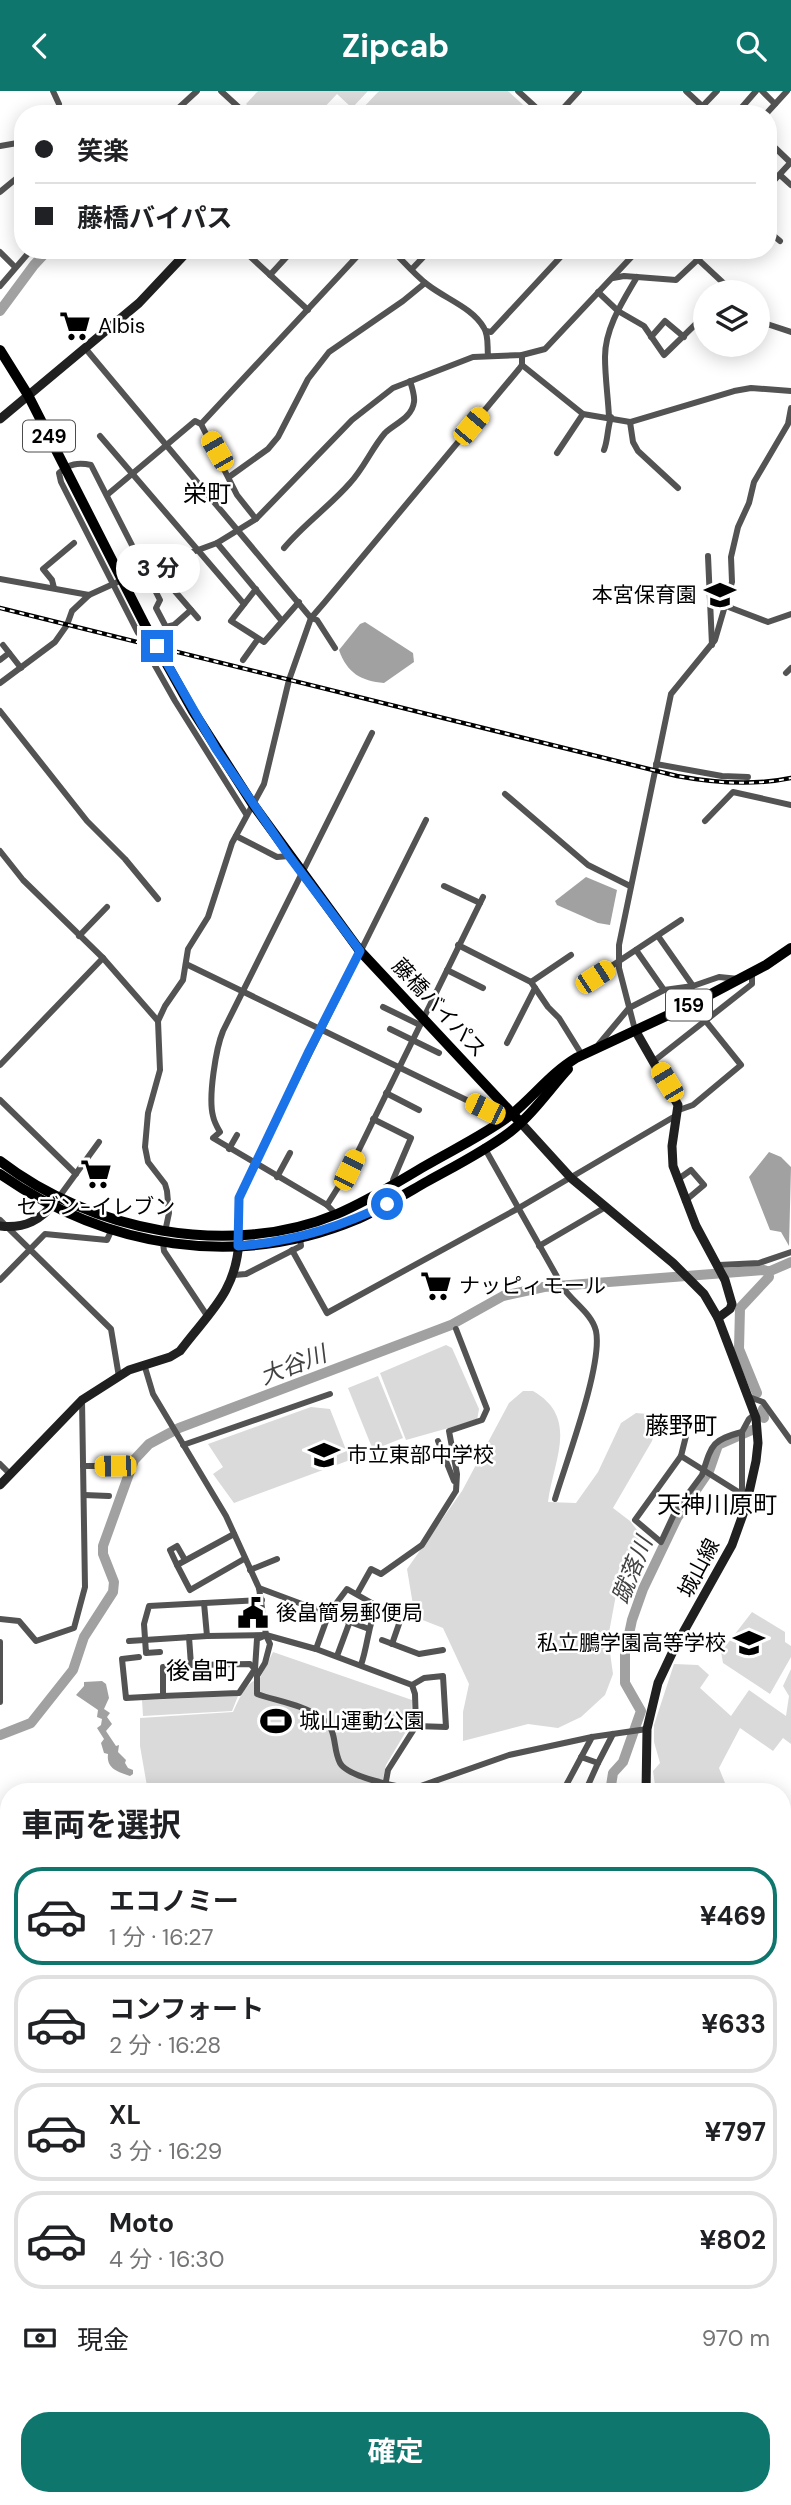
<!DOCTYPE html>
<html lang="ja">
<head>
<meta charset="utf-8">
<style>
  body { margin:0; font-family:"DM Sans","Noto Sans JP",sans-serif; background:#f6f6f6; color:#202124; height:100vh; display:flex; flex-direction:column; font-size:26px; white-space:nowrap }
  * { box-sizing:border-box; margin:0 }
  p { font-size:23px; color:#757577 }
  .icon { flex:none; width:38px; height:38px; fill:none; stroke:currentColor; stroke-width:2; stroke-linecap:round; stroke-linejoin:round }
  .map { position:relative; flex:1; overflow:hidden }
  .details { position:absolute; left:0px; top:1692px; width:791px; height:723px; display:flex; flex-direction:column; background:#fff; border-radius:28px 28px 0 0; box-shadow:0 4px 18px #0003 }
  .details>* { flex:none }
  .hud { position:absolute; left:14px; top:14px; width:763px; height:154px; border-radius:28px; box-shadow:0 4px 18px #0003; display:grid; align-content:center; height:154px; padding:0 21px; background:#fff }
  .tools { position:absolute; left:693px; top:189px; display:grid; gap:14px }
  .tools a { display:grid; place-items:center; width:77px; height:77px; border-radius:50%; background:#fff; box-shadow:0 4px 18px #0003; font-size:35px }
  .end { position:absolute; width:32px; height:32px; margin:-16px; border:9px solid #1a73e8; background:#fff; box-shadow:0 0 0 4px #fff }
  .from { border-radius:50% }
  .bubble { position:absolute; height:49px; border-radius:24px; background:#fff; box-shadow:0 4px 18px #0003; font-size:23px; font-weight:700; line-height:49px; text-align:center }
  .car { position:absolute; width:21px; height:42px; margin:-21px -10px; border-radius:9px; box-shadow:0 0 5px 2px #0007; background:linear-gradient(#f5c518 24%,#345 0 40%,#f5c518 0 76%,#345 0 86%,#f5c518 0) }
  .hud b { display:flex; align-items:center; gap:24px; height:66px; font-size:26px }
  .hud b+b { border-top:2px solid #e0e0e0 }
  .hud i { width:18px; height:18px; background:#202124 }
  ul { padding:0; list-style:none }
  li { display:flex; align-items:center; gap:21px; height:98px; margin:0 14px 10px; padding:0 7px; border:4px solid #e0e0e0; border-radius:28px }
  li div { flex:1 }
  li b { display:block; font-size:26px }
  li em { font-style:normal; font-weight:700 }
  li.active { border-color:#0f766e }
  li>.icon { width:63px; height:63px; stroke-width:1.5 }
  h2 { padding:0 21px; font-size:32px; line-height:84px }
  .pay { display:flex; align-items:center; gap:18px; height:77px; padding:0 21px; font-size:26px }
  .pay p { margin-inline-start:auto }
  .primary-button { display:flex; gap:14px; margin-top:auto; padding:14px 21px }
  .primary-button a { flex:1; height:80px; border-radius:28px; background:#0f766e; color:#fff; font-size:28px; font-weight:700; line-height:80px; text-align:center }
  header { display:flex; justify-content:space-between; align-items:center; height:91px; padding:0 21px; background:#0f766e; color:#fff; font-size:32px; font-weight:700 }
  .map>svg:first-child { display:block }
  .green { fill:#dadada }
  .water { fill:#a1a1a1 }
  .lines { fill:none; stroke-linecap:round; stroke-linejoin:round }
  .river { stroke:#a1a1a1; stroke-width:10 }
  .street { stroke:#535353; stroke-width:6 }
  .secondary { stroke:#202020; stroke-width:9 }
  .highway { stroke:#000; stroke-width:10 }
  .rail-casing { stroke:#000; stroke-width:4.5 }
  .rail { stroke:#fff; stroke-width:2; stroke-dasharray:5; stroke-linecap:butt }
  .route { stroke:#1a73e8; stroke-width:9 }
  .labels { text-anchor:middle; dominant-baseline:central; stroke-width:5; stroke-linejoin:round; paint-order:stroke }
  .shield { fill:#fff; stroke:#4c4c4c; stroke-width:2 }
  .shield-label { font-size:19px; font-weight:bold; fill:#000 }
  .poi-label { font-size:21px; fill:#000; stroke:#fff; text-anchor:start }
  .street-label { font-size:21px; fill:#000; stroke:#fff }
  .water-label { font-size:23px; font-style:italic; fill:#424242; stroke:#fff }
  .quarter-label { font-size:24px; fill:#000; stroke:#fff }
</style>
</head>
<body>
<header><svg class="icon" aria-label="back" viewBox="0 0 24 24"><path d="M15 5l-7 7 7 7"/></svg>Zipcab<svg class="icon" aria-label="search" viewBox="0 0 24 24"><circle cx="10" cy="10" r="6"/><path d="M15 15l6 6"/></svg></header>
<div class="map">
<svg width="791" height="2414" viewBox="0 0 791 2414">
  <rect width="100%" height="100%" fill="#fff"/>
  <g class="green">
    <path d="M258,0H368L352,17L337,3L318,23H308L305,20L303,23H257L246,13Z"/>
    <path d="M379,0H508L533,23H363L360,20Z"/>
    <path d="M446,1254L452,1257L479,1318L477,1329L406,1349L380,1282Z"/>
    <path d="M378,1285L403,1347L373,1359L348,1297Z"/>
    <path d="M523,1300H533C580,1327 553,1370 548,1411L576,1412L598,1381L621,1332L636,1322L659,1324L652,1350L613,1417L630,1430L641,1444L620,1482L608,1547L613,1583L605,1604L581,1626L558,1637L528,1633L463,1650V1621L469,1593L443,1537L415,1526L407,1478L462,1400L509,1312Z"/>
    <path d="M311,1316L330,1318L350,1369L234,1412L213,1383L223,1376L208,1353Z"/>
    <path d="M752,1521L785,1541V1551L791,1555V1566L770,1603L723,1572L721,1561Z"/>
    <path d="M273,1561L412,1609L411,1632L386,1674L380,1701H148L140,1655V1627L233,1621C239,1608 246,1591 260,1587Z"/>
    <path d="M674,1573L698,1574L709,1584L700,1597L731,1625L749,1599L786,1625L789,1605L783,1595L791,1578V1653L783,1647L773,1660L740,1637L719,1677L725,1692L733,1695L735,1701H656L653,1680L660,1672L654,1651V1634Z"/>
    <path d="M238,1605L232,1620L143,1625L142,1609Z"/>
    <path d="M782,2243L791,2245V2350L782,2348Z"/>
    <path d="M0,2283L9,2300V2406H16L13,2414H0Z"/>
    <path d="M132,2406H272L280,2414H121Z"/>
    <path d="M316,2406H711L712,2414H310Z"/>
  </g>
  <g class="water">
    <path d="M365,531L413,562L414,571L384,592C361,590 347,582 339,559L360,533Z"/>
    <path d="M586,786L617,799L610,834L598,832L557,814L555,810Z"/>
    <path d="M769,1061L781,1066L791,1076L789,1155L781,1141L770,1139L749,1086Z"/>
    <path d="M102,1590L106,1593L109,1607L104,1618L110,1622L107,1626L112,1633L106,1640L116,1655L119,1654L118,1661L126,1669L125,1672L128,1677L133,1679V1683L130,1685C119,1681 106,1678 108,1663L104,1662L101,1652L104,1648L97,1637L101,1634L102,1628L97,1626L98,1619L76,1604L84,1595V1591Z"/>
  </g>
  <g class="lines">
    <g class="river">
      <path d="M0,220L34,174L48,159"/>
      <path d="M757,1302L739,1258L740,1217L769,1186L768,1181"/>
      <path d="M763,1318L764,1327"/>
      <path d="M0,1644L31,1632L73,1579L84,1546L113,1501L114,1491L103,1463V1455L134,1369L149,1353L179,1337L451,1234L503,1205L544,1196L764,1179L768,1181L791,1171"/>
      <path d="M610,1701L613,1682L623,1671L641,1620L625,1592V1562L632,1529L643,1498L677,1427L709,1380L718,1354L752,1339"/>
      <path d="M477,2406L478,2414"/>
    </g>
    <g class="street">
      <path d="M53,0L59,13"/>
      <path d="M221,0L246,23"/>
      <path d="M518,0L543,23"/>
      <path d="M686,0L702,15"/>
      <path d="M762,0L775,13"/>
      <path d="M172,23L197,0"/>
      <path d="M558,23L579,0"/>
      <path d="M695,23L717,0"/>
      <path d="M736,23L756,0"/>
      <path d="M766,23L787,0"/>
      <path d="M768,50L791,72"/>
      <path d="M0,55L23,51"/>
      <path d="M780,84L791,94"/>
      <path d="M768,96L791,71"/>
      <path d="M0,101L23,82"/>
      <path d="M768,140L780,150"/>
      <path d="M243,159L308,219"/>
      <path d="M392,159C404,171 415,184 428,194C446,208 473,217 484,237C489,245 487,256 488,264"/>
      <path d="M688,159L733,201"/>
      <path d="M0,161L15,176"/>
      <path d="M412,178L430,159"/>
      <path d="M270,184L293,159"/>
      <path d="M613,187L624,185L676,189L708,159"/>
      <path d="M0,195L31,159"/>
      <path d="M598,201L618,220L644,235L664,264L705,224"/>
      <path d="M758,224L767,233L791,241"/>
      <path d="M486,240L491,241L567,159"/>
      <path d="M651,246L665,230L684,246"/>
      <path d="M85,257L311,527L317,529L335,557"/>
      <path d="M522,274L583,323L630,331L734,300L751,297L791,300"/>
      <path d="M609,326C608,306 605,286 605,266C605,237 623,210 637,186"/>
      <path d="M630,331L633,351L638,360L678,397"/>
      <path d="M201,333L363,159"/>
      <path d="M100,345L244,513"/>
      <path d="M604,359C608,349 607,339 611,326"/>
      <path d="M557,362L583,323"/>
      <path d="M229,386L268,358L278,346L308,288L329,261L403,210L425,192"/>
      <path d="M107,404L195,330L201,333L237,404L256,428"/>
      <path d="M217,452L282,530"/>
      <path d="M284,457C304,433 330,415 350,392C364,377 372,357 385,342C394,333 412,327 414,311C415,305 412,296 410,290"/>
      <path d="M708,465L712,554"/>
      <path d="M154,476L198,527"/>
      <path d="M0,488L89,504"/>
      <path d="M54,497L52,489L43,478L74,452"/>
      <path d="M256,498L231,530L264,551L299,511"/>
      <path d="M726,515L768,531L791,523"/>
      <path d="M138,542L61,391L59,382C69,373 78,371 91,374L160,509L156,517L166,536L174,534L191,519"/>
      <path d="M3,554L21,577"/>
      <path d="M149,564L175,610L246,723"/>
      <path d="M0,569L9,562"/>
      <path d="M243,569L258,548"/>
      <path d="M786,582L791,577"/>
      <path d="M0,592L55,551L67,534L72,520L89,504L144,479L217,452L256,428L352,329L393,297L473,266L522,264L545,258L638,159"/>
      <path d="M0,620L87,730L125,768L158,808"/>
      <path d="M656,673L722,685L748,686"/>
      <path d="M505,703L588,774L630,795"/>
      <path d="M705,730L733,701L791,714"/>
      <path d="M236,745L277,766L289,765"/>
      <path d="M0,760L23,789L103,867L158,930"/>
      <path d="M444,795L480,812"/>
      <path d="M79,845L107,816"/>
      <path d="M658,845L693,895"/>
      <path d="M458,854L531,891L548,916L559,927L582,964"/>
      <path d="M636,859L664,899"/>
      <path d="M186,873L485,1018"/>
      <path d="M447,879L483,897"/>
      <path d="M595,886L681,829"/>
      <path d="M531,891L571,864"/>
      <path d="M383,916L420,934"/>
      <path d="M390,938L439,962"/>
      <path d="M635,939L619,877V854L671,603L715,549L732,491L731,466L738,436L749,412L754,391L788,333L791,317"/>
      <path d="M507,952L535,897"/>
      <path d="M599,953L629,917L664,899L693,895L719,886L739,888"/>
      <path d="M654,970L752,893V881"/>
      <path d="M0,974L103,867"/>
      <path d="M386,1002L419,1019"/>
      <path d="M0,1009L76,1083"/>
      <path d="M676,1020L693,1014L741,974L692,913"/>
      <path d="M373,1028L411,1047L393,1089L396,1093"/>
      <path d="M484,1056L564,1198C574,1212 592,1223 596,1240C603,1274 566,1371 555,1408"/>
      <path d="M229,1058L237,1044"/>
      <path d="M277,1086L290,1062"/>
      <path d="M677,1089L691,1079L704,1094L685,1110"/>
      <path d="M59,1106L99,1051"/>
      <path d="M327,1114L349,1079L483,806"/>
      <path d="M336,1123L327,1114L213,1047L220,1041C217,1036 214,1030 213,1025C208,1006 216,957 223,940L372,642"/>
      <path d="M0,1129L111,1238L119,1286"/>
      <path d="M165,1141L169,1122L167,1100L165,1093L148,1071L145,1056L148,1022L160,979L158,930L165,915L183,889L188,858L208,826L232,752L264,693L289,589L311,527L324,512L519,278L522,274V264"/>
      <path d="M239,1145V1107L255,1072L426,729"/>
      <path d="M163,1152L164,1160L208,1226"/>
      <path d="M539,1155L604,1117"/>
      <path d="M292,1159L327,1222L517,1118L677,1024"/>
      <path d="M719,1174L759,1172L791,1161"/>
      <path d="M234,1184L246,1183L301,1155L300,1146"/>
      <path d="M0,1189L45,1143L107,1149L112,1138"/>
      <path d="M144,1273L153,1303L226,1425L259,1497L266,1544L270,1553L265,1572L257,1585V1603C277,1610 305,1614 323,1628C338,1640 332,1656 340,1672C348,1686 399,1697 415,1697L509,1664L592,1646L647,1638"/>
      <path d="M749,1306L763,1311L791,1350"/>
      <path d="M438,1350L454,1390"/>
      <path d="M183,1354L330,1303"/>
      <path d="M681,1365L686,1345"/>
      <path d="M0,1373L11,1384"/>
      <path d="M83,1375H115"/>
      <path d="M740,1402L681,1365L635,1429L661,1451L676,1419L702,1384L703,1381C712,1352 713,1349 742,1341"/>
      <path d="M742,1403V1341L749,1328L755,1323"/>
      <path d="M84,1404L109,1405"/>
      <path d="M234,1443L177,1474L190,1499L244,1468"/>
      <path d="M177,1474L170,1459L177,1455L185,1469"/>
      <path d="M250,1479L277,1468"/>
      <path d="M259,1497L369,1538"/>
      <path d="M357,1503L371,1478L381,1483L422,1454L456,1400L457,1383L449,1340L482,1329L487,1318L456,1238"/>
      <path d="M204,1512L207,1545"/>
      <path d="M377,1515L400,1530L392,1553"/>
      <path d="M0,1528L19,1530L36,1550L74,1537L85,1496L82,1309"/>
      <path d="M189,1546L191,1574L163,1576V1605L239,1602L255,1578L250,1573L191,1574"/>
      <path d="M382,1549L419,1563L443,1559"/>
      <path d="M129,1550L207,1545L266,1544L316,1558L412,1594L415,1603L416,1635L388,1679L384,1701"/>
      <path d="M0,1551V1611"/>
      <path d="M316,1558L329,1522L347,1498L377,1515C368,1534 368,1554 361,1574"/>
      <path d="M160,1561L146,1562L144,1533L149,1515L262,1509"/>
      <path d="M337,1565L350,1530"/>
      <path d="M139,1566L122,1568L126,1607L163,1605"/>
      <path d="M255,1578L257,1548L264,1545"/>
      <path d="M412,1594L424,1587L443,1585L446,1636L416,1635"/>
      <path d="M581,1666L598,1672L585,1701"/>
      <path d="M598,1672L613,1643"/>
      <path d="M566,1701L563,1700L592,1646"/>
      <path d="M782,1786L791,1789"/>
      <path d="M0,1847L9,1863"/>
      <path d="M782,1968L791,1960"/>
      <path d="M0,2012L9,1996"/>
      <path d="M0,2049L9,2052"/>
      <path d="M0,2090H9"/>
      <path d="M782,2133L791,2140"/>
      <path d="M782,2161L791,2156"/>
      <path d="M0,2190L9,2193"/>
      <path d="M317,2406L326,2414"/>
    </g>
    <g class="secondary">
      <path d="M0,328L139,212L189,159"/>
      <path d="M635,939L678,1014L672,1055L673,1075L696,1135L725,1189L732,1213L730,1218L718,1227"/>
      <path d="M520,1031L571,1087L673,1172L704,1203L718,1227L756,1327L758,1352L756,1370L746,1415L732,1454L675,1556L658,1592L647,1638L646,1701"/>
      <path d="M0,1135C25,1138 41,1129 56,1110"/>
      <path d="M0,1394L82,1309L129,1279L170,1266L180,1260C209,1221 236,1202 239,1150"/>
      <path d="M0,1895H9"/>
      <path d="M782,1992L791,1998"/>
      <path d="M601,2406L625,2411L629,2414"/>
      <path d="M653,2406L657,2409L664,2406"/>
    </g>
    <g class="highway">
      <path d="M0,259L28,304L145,534L193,620L252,712L360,860L520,1031"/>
      <path d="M0,1070C91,1140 229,1168 337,1123C368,1110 396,1092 425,1075C454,1058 486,1043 512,1023C534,1005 551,982 576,967L692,913L766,874L791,857"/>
      <path d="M0,1083C106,1157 237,1179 358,1128C382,1117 405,1103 428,1090C455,1075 485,1060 510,1041C532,1024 549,999 568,978"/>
      <path d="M0,2114L9,2113"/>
      <path d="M769,2406L774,2414"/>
    </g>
    <defs>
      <path id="rail" d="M0,517L677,685C715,692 753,695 791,687"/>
    </defs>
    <use href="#rail" class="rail-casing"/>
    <use href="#rail" class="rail"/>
  </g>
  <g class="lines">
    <path class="route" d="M157,555L216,658L289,765L360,860L309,960L239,1107L238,1155C291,1151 339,1137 387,1113"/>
  </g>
  <defs>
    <symbol id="supermarket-bare" viewBox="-9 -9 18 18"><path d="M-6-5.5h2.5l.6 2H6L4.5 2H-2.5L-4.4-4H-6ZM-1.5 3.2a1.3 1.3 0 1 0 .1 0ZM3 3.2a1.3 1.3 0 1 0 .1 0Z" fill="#000" stroke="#fff" stroke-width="2.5" paint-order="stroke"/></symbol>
    <symbol id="school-bare" viewBox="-9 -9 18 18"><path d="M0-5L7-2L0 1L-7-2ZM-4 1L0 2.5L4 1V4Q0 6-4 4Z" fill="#000" stroke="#fff" stroke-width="2.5" paint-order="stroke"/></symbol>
    <symbol id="civic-bare" viewBox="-9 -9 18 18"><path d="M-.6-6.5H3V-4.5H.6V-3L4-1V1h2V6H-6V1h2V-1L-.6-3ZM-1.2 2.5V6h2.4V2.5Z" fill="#000" stroke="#fff" stroke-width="2.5" paint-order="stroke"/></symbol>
    <symbol id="stadium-bare" viewBox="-9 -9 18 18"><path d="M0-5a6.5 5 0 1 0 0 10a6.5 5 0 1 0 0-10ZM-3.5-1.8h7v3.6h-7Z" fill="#000" stroke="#fff" stroke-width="2.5" paint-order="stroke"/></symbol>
  </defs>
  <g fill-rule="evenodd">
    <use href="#supermarket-bare" x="53" y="213" width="44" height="44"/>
    <use href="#school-bare" x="698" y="482" width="44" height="44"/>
    <use href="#supermarket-bare" x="74" y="1061" width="44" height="44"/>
    <use href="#supermarket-bare" x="414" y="1173" width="44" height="44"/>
    <use href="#school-bare" x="302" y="1342" width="44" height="44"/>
    <use href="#civic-bare" x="231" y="1500" width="44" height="44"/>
    <use href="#school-bare" x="727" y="1530" width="44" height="44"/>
    <use href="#stadium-bare" x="254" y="1608" width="44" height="44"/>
  </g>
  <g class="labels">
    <g class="shield">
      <rect x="23" y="329.5" width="52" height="31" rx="5"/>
      <rect x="666" y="898.5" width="46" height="31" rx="5"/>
    </g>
    <g class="shield-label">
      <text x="49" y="345">249</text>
      <text x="689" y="914">159</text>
    </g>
    <g class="poi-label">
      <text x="98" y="235">Albis</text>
      <text x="697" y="504" text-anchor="end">本宮保育園</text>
      <text x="96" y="1116" text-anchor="middle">セブン-イレブン</text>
      <text x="459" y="1195">ナッピィモール</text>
      <text x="347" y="1364">市立東部中学校</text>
      <text x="276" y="1522">後畠簡易郵便局</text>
      <text x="726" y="1552" text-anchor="end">私立鵬学園高等学校</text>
      <text x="299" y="1630">城山運動公園</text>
    </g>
    <g class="street-label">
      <text transform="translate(439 917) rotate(47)">藤橋バイパス</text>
      <text transform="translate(699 1477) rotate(-62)">城山線</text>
    </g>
    <g class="water-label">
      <text transform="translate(293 1274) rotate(-21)">大谷川</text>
      <text transform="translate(632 1479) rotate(-68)">蹴落川</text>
    </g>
    <g class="quarter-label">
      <text x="207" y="402">栄町</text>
      <text x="681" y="1334">藤野町</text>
      <text x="717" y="1413">天神川原町</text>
      <text x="202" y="1579">後畠町</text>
    </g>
  </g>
</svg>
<div class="tools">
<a><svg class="icon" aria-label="layers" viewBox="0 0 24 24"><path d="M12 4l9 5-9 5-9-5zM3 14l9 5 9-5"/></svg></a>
</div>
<i class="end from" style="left:387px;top:1113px"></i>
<i class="end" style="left:157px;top:555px"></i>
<div class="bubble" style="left:116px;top:453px;width:84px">3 分</div>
<i class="car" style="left:471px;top:335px;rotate:40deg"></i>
<i class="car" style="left:217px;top:360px;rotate:330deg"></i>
<i class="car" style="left:595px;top:886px;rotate:57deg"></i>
<i class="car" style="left:667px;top:991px;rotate:329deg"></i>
<i class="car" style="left:485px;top:1018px;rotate:296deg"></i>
<i class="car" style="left:349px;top:1079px;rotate:26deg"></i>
<i class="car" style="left:115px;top:1375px;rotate:269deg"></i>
<div class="hud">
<b><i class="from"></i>笑楽</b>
<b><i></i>藤橋バイパス</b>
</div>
<section class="details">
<h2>車両を選択</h2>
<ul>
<li class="active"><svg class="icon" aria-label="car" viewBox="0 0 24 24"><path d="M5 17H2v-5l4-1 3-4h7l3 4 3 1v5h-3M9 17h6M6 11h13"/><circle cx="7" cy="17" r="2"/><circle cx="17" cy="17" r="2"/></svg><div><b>エコノミー</b><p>1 分 · 16:27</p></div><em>¥469</em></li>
<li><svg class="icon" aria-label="car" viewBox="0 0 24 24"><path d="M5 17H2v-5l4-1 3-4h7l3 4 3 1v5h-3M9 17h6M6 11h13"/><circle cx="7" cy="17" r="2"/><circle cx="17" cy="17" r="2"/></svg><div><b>コンフォート</b><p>2 分 · 16:28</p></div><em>¥633</em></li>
<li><svg class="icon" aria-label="car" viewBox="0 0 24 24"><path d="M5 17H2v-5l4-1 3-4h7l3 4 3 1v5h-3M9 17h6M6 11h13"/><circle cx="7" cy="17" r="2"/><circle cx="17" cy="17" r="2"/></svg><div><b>XL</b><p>3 分 · 16:29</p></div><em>¥797</em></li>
<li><svg class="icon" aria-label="car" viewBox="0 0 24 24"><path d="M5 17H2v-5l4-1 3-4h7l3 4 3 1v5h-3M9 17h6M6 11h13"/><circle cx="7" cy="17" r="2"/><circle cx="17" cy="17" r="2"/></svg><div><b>Moto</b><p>4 分 · 16:30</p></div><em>¥802</em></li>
</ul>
<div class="pay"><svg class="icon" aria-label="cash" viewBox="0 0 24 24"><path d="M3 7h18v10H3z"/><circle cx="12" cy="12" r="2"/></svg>現金<p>970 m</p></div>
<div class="primary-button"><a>確定</a></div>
</section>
</div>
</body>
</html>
